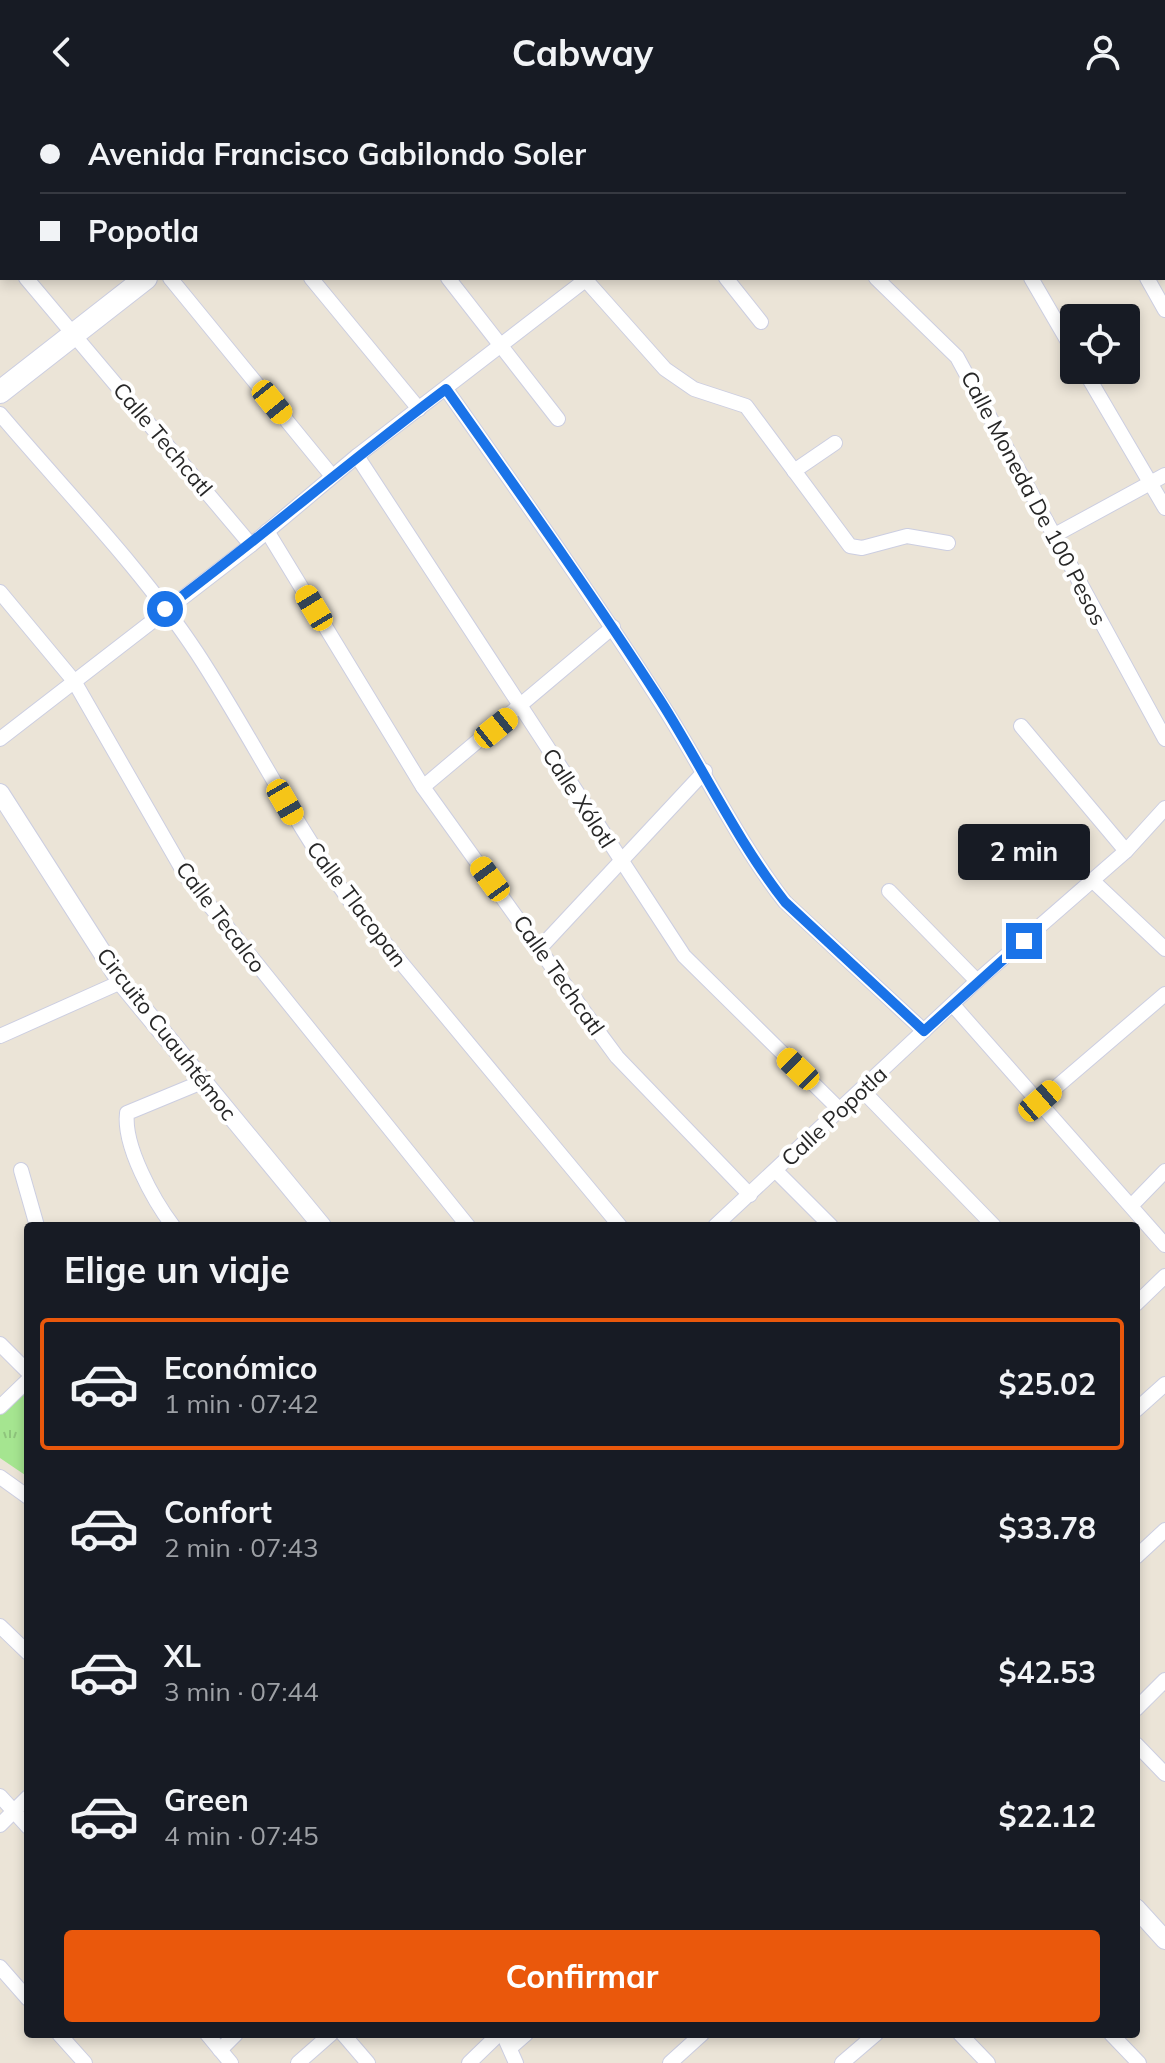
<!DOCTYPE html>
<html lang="es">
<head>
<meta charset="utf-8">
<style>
  body { margin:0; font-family:Mulish,sans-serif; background:#20242c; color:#f1f3f6; height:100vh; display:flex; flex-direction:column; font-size:30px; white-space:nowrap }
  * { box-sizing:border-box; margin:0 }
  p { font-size:26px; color:#9ea1a6 }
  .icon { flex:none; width:44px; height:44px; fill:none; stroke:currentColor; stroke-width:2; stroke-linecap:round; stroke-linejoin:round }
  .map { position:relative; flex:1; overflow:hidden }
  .sheet { position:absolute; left:24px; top:1118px; width:1116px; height:816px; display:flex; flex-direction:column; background:#171b24; border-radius:8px; box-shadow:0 4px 12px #0003 }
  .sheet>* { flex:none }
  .banner { position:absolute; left:0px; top:0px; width:1166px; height:176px; box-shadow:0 4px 12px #0003; display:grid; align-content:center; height:176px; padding:0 40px; background:#171b24 }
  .controls { position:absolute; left:1060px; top:200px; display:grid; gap:16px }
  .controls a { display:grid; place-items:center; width:80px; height:80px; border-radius:8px; background:#171b24; box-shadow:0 4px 12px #0003; font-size:40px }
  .end { position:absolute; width:36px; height:36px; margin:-18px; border:10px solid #1a73e8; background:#fff; box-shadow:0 0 0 4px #fff }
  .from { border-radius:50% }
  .bubble { position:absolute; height:56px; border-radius:8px; background:#171b24; box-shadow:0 4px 12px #0003; font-size:26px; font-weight:700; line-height:56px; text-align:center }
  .car { position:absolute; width:24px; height:48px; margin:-24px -12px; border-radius:10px; box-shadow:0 0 6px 2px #0007; background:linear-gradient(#f5c518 24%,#345 0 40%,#f5c518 0 76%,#345 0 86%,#f5c518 0) }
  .banner b { display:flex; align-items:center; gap:28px; height:76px; font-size:30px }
  .banner b+b { border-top:2px solid #363941 }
  .banner i { width:20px; height:20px; background:#f1f3f6 }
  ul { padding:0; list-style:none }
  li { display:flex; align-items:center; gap:24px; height:132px; margin:0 16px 12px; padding:0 24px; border:4px solid transparent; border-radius:8px }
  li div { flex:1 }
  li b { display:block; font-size:30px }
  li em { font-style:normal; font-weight:700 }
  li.active { border-color:#ea580c }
  li>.icon { width:72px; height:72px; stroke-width:1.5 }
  h2 { padding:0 40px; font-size:36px; line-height:96px }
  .action { display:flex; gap:16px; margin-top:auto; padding:16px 40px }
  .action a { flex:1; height:92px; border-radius:8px; background:#ea580c; color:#fff; font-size:32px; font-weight:700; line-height:92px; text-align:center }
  header { display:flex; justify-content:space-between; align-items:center; height:104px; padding:0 40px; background:#171b24; font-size:36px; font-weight:700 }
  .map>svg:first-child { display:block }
  .park { fill:url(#park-tufts) }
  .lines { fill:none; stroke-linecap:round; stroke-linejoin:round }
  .minor-casing { stroke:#cccee1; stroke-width:16 }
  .tertiary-casing { stroke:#cccee1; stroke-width:20 }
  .secondary-casing { stroke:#cccee1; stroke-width:24 }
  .minor { stroke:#fff; stroke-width:14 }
  .tertiary { stroke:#fff; stroke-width:18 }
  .secondary { stroke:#fff; stroke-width:22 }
  .route { stroke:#1a73e8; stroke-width:10 }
  .labels { text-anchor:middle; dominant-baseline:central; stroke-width:8; stroke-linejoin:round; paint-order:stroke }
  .street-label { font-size:22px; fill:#272727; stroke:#fff }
</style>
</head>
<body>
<header><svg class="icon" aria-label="back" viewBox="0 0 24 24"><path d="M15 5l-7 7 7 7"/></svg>Cabway<svg class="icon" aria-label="person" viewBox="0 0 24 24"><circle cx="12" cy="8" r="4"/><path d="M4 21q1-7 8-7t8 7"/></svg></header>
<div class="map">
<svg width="1165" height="1959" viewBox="0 0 1165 1959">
  <defs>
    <pattern id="park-tufts" width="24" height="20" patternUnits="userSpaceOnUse" patternTransform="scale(2)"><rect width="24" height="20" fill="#a5e590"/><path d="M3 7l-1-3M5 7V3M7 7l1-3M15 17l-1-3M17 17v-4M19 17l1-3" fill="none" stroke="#8ec47c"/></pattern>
  </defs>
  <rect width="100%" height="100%" fill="#ebe4d7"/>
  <path class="park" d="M28,1285V1373L0,1354V1311Z"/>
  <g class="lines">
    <defs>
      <g id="minor">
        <path d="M20,0L22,2"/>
        <path d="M162,0L164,2"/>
        <path d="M309,0L311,2"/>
        <path d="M446,0L448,2"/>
        <path d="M590,0L591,2"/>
        <path d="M704,0L705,2"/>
        <path d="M931,0L932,2"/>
        <path d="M1049,0L1050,2"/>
        <path d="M814,2L817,0"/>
        <path d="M1164,96H1165"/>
        <path d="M0,143L2,146"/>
        <path d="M26,174L251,441"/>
        <path d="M170,174L332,372"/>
        <path d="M311,174L419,305"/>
        <path d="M448,174L558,315"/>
        <path d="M584,174L665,265L694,285L746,302L850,442L862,444L907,432L948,439"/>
        <path d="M726,174L761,218"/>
        <path d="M876,174L957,253L1165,635"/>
        <path d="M1031,174L1074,248"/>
        <path d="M1147,174L1165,206"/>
        <path d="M1084,266L1165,404"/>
        <path d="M446,285C520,390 594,494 663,602C704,666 738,738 785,798L924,927"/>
        <path d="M0,310C66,388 141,464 197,549C250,630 293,718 350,797L620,1122"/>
        <path d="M357,352L684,852L840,1006"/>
        <path d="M794,367L835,339"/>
        <path d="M267,427L423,683L603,934L617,953L750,1091"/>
        <path d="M1053,432L1165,371"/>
        <path d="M0,488L74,577L186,772L468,1122"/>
        <path d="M1021,622L1126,747"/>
        <path d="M0,635L251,441L357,352L588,174"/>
        <path d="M423,683L613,523"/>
        <path d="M1093,777L1165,845"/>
        <path d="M889,787L977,877"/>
        <path d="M540,844L705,667"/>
        <path d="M953,901L1165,1141"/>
        <path d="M0,932L121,878"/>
        <path d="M862,986L994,1122"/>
        <path d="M1040,997L1165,890"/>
        <path d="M21,1066L37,1122"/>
        <path d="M776,1067L831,1122"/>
        <path d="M1133,1100L1165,1067"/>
        <path d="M173,1122C154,1097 123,1042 127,1009L202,978"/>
        <path d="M715,1122L977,877L1126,747L1165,704"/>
        <path d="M1136,1200L1165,1172"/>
        <path d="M0,1240L28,1268"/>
        <path d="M0,1303L28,1276"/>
        <path d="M1136,1306L1165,1280"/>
        <path d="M0,1373L28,1393"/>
        <path d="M1136,1453L1165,1426"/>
        <path d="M0,1522L28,1549"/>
        <path d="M1136,1605L1165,1576"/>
        <path d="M1136,1640L1165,1670"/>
        <path d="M0,1692L28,1723"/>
        <path d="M0,1721L28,1693"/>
        <path d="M0,1863L28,1895"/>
        <path d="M59,1930L85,1959"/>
        <path d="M207,1930L231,1959"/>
        <path d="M343,1930L368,1959"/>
        <path d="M503,1930L516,1959"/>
        <path d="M960,1930L988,1959"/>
        <path d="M1111,1930L1139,1959"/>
        <path d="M510,1944L526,1930"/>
        <path d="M220,1946L236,1930"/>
        <path d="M298,1959L331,1930"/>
        <path d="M469,1959L499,1930"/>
        <path d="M670,1959L702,1930"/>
        <path d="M842,1959L876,1930"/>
      </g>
      <g id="tertiary">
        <path d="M0,689L121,878L322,1122"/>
        <path d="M1136,1804L1165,1836"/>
      </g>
      <g id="secondary">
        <path d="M363,2L365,0"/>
        <path d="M0,288L146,174"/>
      </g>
    </defs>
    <use href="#minor" class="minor-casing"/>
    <use href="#tertiary" class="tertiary-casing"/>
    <use href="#secondary" class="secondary-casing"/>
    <use href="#minor" class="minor"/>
    <use href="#tertiary" class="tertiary"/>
    <use href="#secondary" class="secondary"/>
  </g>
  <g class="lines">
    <path class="route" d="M165,505C260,434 351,356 446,285C519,388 592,490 660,596C702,662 737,737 785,798L924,927L1024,837"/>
  </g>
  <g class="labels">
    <g class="street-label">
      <text transform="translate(163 335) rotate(50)">Calle Techcatl</text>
      <text transform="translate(1034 394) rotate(62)">Calle Moneda De 100 Pesos</text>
      <text transform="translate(579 694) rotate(57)">Calle Xólotl</text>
      <text transform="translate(357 800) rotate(53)">Calle Tlacopan</text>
      <text transform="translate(221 813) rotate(53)">Calle Tecalco</text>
      <text transform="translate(559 871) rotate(55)">Calle Techcatl</text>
      <text transform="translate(167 930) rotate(52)">Circuito Cuauhtémoc</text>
      <text transform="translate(834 1012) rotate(-43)">Calle Popotla</text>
    </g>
  </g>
</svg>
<div class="controls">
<a><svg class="icon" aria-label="locate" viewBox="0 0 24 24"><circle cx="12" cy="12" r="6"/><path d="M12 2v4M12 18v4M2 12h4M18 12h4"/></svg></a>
</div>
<i class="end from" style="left:165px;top:505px"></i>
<i class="end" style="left:1024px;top:837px"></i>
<div class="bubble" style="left:958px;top:720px;width:132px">2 min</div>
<i class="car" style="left:272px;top:298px;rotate:141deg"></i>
<i class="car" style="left:314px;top:504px;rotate:329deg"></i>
<i class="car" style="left:496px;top:624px;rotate:51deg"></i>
<i class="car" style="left:285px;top:698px;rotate:150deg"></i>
<i class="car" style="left:490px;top:775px;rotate:324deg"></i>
<i class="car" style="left:798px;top:965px;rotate:314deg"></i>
<i class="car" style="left:1040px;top:997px;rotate:49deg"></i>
<div class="banner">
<b><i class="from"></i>Avenida Francisco Gabilondo Soler</b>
<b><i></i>Popotla</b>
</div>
<section class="sheet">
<h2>Elige un viaje</h2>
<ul>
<li class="active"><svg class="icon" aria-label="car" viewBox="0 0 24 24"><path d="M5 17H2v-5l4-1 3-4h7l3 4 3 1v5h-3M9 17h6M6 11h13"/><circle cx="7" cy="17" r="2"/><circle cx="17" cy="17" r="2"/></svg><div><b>Económico</b><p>1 min · 07:42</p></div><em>$25.02</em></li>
<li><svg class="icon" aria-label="car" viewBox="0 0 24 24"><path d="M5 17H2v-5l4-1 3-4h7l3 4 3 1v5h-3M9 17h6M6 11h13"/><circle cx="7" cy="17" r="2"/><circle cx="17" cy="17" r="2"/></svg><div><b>Confort</b><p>2 min · 07:43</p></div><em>$33.78</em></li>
<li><svg class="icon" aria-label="car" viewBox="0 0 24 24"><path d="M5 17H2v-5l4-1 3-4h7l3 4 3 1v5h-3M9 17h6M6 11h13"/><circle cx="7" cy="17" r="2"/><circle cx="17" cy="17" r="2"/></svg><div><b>XL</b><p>3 min · 07:44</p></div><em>$42.53</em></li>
<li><svg class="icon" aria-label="car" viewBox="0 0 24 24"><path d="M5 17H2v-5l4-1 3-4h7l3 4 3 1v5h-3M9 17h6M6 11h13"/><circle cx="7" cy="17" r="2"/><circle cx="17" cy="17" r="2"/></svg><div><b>Green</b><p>4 min · 07:45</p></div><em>$22.12</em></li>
</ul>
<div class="action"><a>Confirmar</a></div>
</section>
</div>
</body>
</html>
